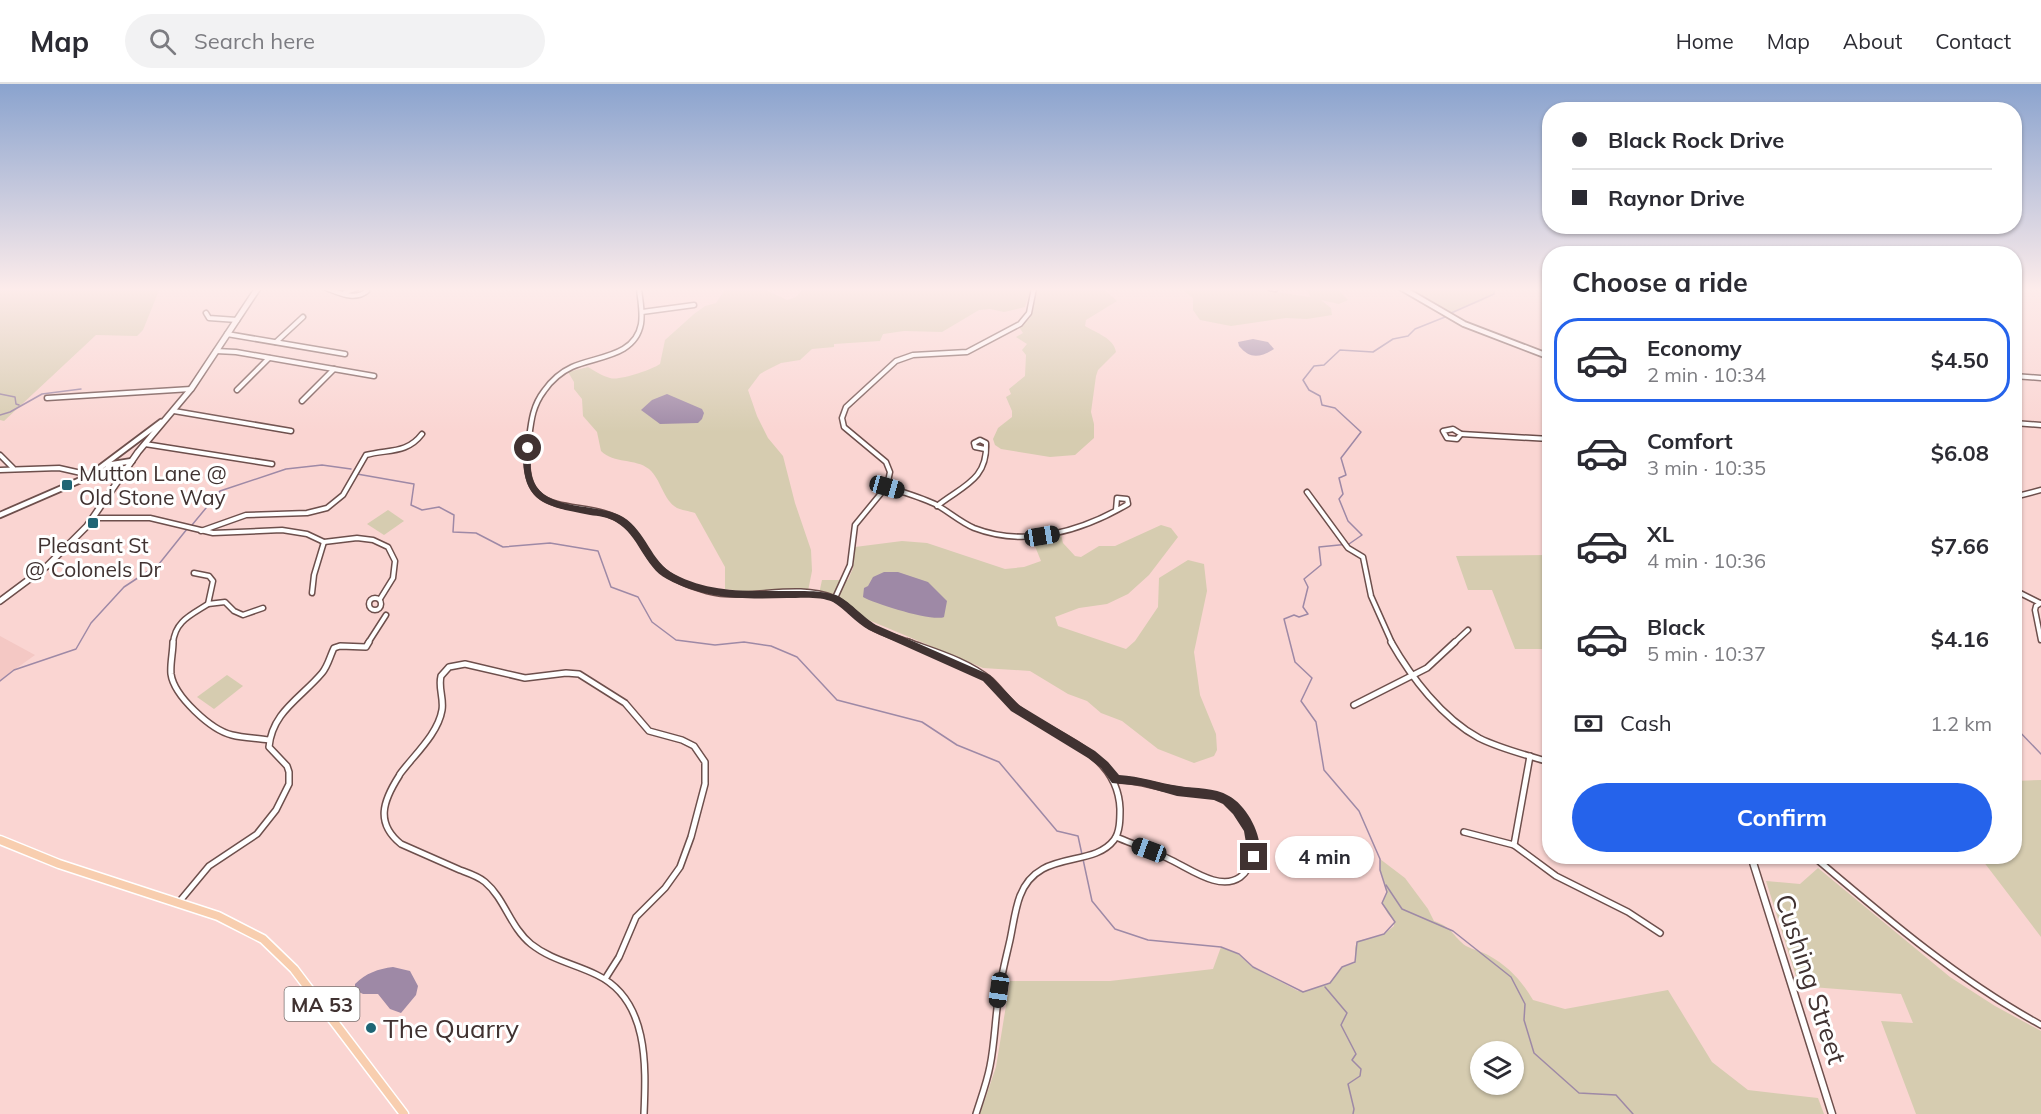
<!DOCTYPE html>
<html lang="en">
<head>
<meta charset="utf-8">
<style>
  body { margin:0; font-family:Mulish,sans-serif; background:#f2f2f3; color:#2b2b33; height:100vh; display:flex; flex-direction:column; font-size:22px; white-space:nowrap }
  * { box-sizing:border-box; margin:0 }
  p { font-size:20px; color:#7c7c81 }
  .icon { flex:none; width:33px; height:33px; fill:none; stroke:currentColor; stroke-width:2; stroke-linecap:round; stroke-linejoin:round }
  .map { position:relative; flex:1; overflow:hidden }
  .side { position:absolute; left:1542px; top:162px; width:480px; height:618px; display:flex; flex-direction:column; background:#fff; border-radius:24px; box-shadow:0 2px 4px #0004 }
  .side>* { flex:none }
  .banner { position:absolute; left:1542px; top:18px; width:480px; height:132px; border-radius:24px; box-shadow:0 2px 4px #0004; display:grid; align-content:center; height:132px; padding:0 30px; background:#fff }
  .controls { position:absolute; left:1470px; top:957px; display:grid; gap:12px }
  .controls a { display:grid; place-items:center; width:54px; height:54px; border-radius:50%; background:#fff; box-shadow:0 2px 4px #0004; font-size:30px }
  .end { position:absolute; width:27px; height:27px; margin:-14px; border:8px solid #403231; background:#fff; box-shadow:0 0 0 3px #fff }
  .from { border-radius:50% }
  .bubble { position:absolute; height:42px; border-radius:21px; background:#fff; box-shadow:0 2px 4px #0004; font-size:20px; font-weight:700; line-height:42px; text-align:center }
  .car { position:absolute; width:18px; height:36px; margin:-18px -9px; border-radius:8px; box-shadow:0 0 4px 2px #0007; background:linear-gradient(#222 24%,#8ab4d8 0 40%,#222 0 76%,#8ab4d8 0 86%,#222 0) }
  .banner b { display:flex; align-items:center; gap:21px; height:57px; font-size:22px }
  .banner b+b { border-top:2px solid #e1e1e2 }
  .banner i { width:15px; height:15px; background:#2b2b33 }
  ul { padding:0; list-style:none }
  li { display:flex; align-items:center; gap:18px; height:84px; margin:0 12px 9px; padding:0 18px; border:3px solid transparent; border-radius:24px }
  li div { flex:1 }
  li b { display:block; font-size:22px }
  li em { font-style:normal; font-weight:700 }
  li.current { border-color:#2563eb }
  li>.icon { width:54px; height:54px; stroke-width:1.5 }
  h2 { padding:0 30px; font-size:27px; line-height:72px }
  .pay { display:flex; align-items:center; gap:15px; height:66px; padding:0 30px; font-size:22px }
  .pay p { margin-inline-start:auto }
  .primary-button { display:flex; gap:12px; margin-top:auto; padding:12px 30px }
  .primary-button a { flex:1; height:69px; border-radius:36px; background:#2563eb; color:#fff; font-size:24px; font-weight:700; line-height:69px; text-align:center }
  header { display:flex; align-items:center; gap:36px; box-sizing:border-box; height:84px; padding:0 30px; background:#fff; border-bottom:2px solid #e1e1e2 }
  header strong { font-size:28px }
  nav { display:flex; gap:33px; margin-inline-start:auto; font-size:21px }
  .search { width:420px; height:54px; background:#f2f2f3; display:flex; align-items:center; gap:15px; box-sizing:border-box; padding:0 21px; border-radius:33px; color:#7c7c81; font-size:22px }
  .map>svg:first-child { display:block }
  .built { fill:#f4c8c4 }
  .green { fill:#d6ccb0; fill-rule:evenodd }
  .water { fill:#9e89a6 }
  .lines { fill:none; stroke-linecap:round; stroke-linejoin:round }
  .stream { stroke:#9e89a6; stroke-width:1.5 }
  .minor-far1-casing { stroke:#6d4f4c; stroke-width:7 }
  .minor-casing { stroke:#6d4f4c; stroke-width:8 }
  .tertiary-far1-casing { stroke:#6d4f4c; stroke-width:8 }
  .tertiary-casing { stroke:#6d4f4c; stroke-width:9 }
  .secondary-casing { stroke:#6d4f4c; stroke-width:8 }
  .primary-casing { stroke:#fff; stroke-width:11 }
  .minor-far1 { stroke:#fff; stroke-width:4 }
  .minor { stroke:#fff; stroke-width:5 }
  .tertiary-far1 { stroke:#fff; stroke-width:4.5 }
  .tertiary { stroke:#fff; stroke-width:6 }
  .secondary { stroke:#fff; stroke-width:5 }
  .primary { stroke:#f8ceaf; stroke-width:8 }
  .route { fill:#403231 }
  .poi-dot { fill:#1f6575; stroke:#fff; stroke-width:2 }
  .labels { text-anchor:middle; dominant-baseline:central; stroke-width:6; stroke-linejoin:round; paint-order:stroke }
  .shield { fill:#fff; stroke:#79706f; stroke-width:1.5 }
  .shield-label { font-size:20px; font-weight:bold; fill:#403231 }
  .poi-label { font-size:21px; fill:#403231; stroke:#fff; text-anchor:start }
  .near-street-label { font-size:26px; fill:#403231; stroke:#fff }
  .near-poi-label { font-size:26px; fill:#403231; stroke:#fff; text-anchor:start }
</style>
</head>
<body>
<header>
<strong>Map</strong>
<div class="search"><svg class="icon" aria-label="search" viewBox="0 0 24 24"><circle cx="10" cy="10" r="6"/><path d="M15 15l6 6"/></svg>Search here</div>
<nav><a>Home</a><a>Map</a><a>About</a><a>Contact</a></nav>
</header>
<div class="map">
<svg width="2041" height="1030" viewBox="0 0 2041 1030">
  <rect width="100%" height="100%" fill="#fad5d2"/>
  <path class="built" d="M0,552L35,571L0,596Z"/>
  <g class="green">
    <path d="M0,204H160L143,246L137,252L96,251L4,337L0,336Z"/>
    <path d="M723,204H768V207L787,216L796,213L804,204H1031L1025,223L1004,228L990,225L979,226L942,248L904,247L883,250L880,257L834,260V263L812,265L800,276L781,279L767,286L760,290L748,306L757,332L768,354L783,372L795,419L811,466L812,487L808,507L750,508L725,505V483L695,429C689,427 681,426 677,424C663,416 661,395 649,385C635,374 614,380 601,367L597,348L583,332L582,315L574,305V298L568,288L588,283C595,287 602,292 610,294C619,297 651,286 660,280L665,256L694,230L705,222L716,219L724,207Z"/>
    <path d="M1037,204H1103L1117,217L1086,236L1085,242C1096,249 1114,254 1116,268L1098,286L1096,292L1091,328L1094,340V354L1075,371L1050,373L1001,365L995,361L993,355L998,344L1012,333V327L1006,313L1011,310L1009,305L1025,292L1026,271L1022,266L1027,260L1016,253L1023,249L1019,243L1030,234Z"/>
    <path d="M1180,204H1251L1310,213L1307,204H1336L1348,216L1339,220L1321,216L1331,224L1332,231L1307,235L1286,234L1231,242L1200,236L1193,226V214Z"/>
    <path d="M1409,204H1494L1495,208C1484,220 1465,221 1451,229Z"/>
    <path d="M388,426L404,437L384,451L367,440Z"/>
    <path d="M1161,441L1171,444L1178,453L1149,491L1128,510L1107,520L1079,524L1055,533L1058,542L1126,565L1135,557L1158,523L1159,494L1188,476L1204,480L1207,507L1194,568L1200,611L1216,650L1217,666L1214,672L1194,679L1158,665L1122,637L1101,629L1087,617L1068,610L1030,587L983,584L859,532L839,514L819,510L822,496H848L853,484L855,463L902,457L927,459L1005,485L1024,483L1041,477L1032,455L1061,451L1063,459L1075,472L1081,473L1099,462H1115Z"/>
    <path d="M1549,471V565H1515L1492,506H1468L1456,472Z"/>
    <path d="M227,591L243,602L214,625L197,613Z"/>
    <path d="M2041,696V853L1980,773L2014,772L2015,697Z"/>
    <path d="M1380,775L1405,794L1428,825L1434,837C1454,844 1452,852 1466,862C1473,866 1481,867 1488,871C1508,882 1522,897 1533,916L1565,925L1668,906L1712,978L1748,1006L1818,1014L1824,1030H980L996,983L1010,897H1110L1213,885L1221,863L1238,870L1251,882L1298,907H1305L1330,899L1342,883L1355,879V864L1357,857L1383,851L1394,842V836L1388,830L1382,819L1387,808L1380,786ZM1480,968H1514V1000H1480Z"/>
    <path d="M1818,784L1950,893L1995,922L2041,947V1030H1916L1881,937L1913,939L1901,910L1799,902L1766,797L1800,800Z"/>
  </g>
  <g class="water">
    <path d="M1253,255L1268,258L1274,265C1259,274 1250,275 1239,262L1238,258Z"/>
    <path d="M667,310L702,325L704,329L702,335L698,339L660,340L641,326L652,316Z"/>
    <path d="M884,488H898L928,498L947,517L944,533C933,538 875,520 863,513L864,504L868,502L873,493Z"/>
    <path d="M393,883L410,887L418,902L416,911L401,929L390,925L378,910H363L355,906V900C366,889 378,885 393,883Z"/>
  </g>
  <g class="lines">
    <g class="stream">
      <path d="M1449,230L1494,210V204"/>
      <path d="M0,310L15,313L16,320L19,321"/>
      <path d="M0,331L10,328L42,310L81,305"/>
      <path d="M357,390L414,400L411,421L422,426L439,423L454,431L453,448L476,449L503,463L550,459L598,467L611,503L638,513L652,538L676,556L715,561L744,558L771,562L797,573L837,616L922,638L957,661L999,678L1057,747L1078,752L1092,817L1115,845L1148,856L1221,863L1239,870L1253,883L1303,908L1330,899L1342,883L1355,878L1357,858L1384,850L1395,838L1382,819L1387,808L1380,786V775L1359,727L1324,686L1316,638L1301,617L1312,594L1295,578L1284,535L1294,531L1299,533L1308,530L1303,523L1308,503L1304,495L1321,481L1319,463L1349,460L1362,451L1348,437L1339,415L1343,410L1339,394L1346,391L1341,374L1361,348L1335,324L1322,321L1320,312L1309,306L1303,296L1314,282L1324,281L1340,266L1373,268L1393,255L1408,252L1415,245L1445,233"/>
      <path d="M192,441L220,407L286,385L322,381L351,385"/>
      <path d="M0,597L14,586L76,565L91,539L124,503L159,480L187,445"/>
      <path d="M2014,642L2041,670"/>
      <path d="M1386,801L1402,825L1453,847L1511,893L1525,920L1524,936L1534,969L1579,1009L1616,1011L1633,1030"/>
      <path d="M1325,903L1347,929L1341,941L1356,970L1352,976L1361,985L1360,992L1348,1000L1354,1025L1353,1030"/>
    </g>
    <defs>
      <g id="minor-far1">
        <path d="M326,204C340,209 354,217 367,207L365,204"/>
        <path d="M639,204C640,216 643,228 641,240C635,273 596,272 572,283C561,288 551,297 544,307C531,324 531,341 528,362C518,445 588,409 626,440C637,449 643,462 650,473C664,493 685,501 707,507C748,518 794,498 834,514C847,520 858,534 870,542C881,550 898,554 912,559"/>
        <path d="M1270,204L1275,205"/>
        <path d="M344,209L357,204"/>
        <path d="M642,228L694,221"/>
        <path d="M206,229L209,234L237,236"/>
        <path d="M227,250L345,270"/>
        <path d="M276,258L303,233"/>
        <path d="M216,267L236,268L374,292"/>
        <path d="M2014,292L2041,294"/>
        <path d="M237,306L269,274"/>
        <path d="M47,314L191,305"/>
        <path d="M302,317L334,285"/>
        <path d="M174,327L291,347"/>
        <path d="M2014,339L2041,341"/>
        <path d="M1453,345L1461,350L1457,355L1447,354L1443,347Z"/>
        <path d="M1461,350L1550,355"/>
        <path d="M145,360L272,380"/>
        <path d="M0,371L13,384"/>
        <path d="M0,386L59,384L90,391"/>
        <path d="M887,403C903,408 920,413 935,420C948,427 960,438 974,444C1026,464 1082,447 1128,420L1127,415L1117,414L1116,426"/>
        <path d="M1307,408L1348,464L1363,473L1371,512L1392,559"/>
        <path d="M2014,413L2041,406"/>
        <path d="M937,422C962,402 988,396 986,359L980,356L974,359L975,363L985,365"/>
        <path d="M93,434H150L213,449L282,446L307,450L324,458L357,454L373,456L388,463L395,477L393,494L380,515"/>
        <path d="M201,447L246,431L307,429L327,424L343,411L366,371C388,365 407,370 422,350"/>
        <path d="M194,489L209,492L213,497L208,520L225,518L234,527L243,531L263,524"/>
        <path d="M2014,506L2040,519"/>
        <path d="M312,509L314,491L324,458"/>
        <circle cx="375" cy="520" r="6"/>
        <path d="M835,514L850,481L855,441L887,402L890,388L886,378L844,343L842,334L846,323L896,277L913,271L967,268L1020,240L1029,229L1034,204"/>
        <path d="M2041,519L2036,522L2035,526L2041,556"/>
        <path d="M173,559C175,537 191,531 208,520"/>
        <path d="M368,559L386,531"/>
        <path d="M1454,559L1468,546"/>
      </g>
      <g id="minor">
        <path d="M173,558C173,568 170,580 171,590C174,612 211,646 232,651C244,654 257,654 269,656"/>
        <path d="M908,558C935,568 967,577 990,596C1001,606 1009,620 1022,628C1061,655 1118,670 1120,725C1120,735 1120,748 1114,756C1092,785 1038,764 1020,812C1015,825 1013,842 1010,856C1006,874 1001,892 999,910C995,933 995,958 990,982C987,998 981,1014 976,1030"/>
        <path d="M1391,558C1411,593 1442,634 1479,654C1501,665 1526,671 1550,678"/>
        <path d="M1354,621L1427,584L1455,558"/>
        <path d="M400,690C414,671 438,650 442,626C444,614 438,604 441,592L449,583L465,580L525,594L566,589L579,590L625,619L649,647L682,656L694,662L705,678V698"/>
        <path d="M399,692C383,717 375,739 401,760C421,769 440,777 460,786C468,789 478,792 485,798C505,815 510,843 531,860C551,876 575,880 597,891C649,916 646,982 644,1030"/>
        <path d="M1116,696C1135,695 1152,702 1170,705C1191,710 1215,706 1232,720C1263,745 1260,809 1213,796C1198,792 1182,781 1167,774C1151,766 1133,760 1116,753"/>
        <path d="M1464,748L1514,761L1530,672"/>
        <path d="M1514,761L1556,792L1628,828L1660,849"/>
        <path d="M1813,772C1886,834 1957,895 2041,941"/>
        <path d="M179,818L209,782L257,750L276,726L289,700V688L287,682L269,663C272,628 301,614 322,589C328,582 330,572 334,564L340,562L366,563L369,558"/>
        <path d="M605,895L619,873L636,833L665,804L680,783L691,753L705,700"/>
      </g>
      <g id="tertiary-far1">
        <path d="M1402,204L1464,240L1550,273"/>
        <path d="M107,381L132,377"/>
        <path d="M97,386L161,338"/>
        <path d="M0,431L99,388L127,384"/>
      </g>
      <path id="tertiary" d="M1751,772L1832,1030"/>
      <path id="secondary" d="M0,517L47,482L87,442L138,368L191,305L258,204"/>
      <path id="primary" d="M0,756L59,780L218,832L263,855L294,885L404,1030"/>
    </defs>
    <use href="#minor-far1" class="minor-far1-casing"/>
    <use href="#minor" class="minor-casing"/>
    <use href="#tertiary-far1" class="tertiary-far1-casing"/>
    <use href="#tertiary" class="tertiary-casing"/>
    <use href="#secondary" class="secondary-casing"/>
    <use href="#primary" class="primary-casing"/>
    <use href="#minor-far1" class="minor-far1"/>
    <use href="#minor" class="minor"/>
    <use href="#tertiary-far1" class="tertiary-far1"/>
    <use href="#tertiary" class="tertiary"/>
    <use href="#secondary" class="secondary"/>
    <use href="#primary" class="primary"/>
  </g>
  <linearGradient id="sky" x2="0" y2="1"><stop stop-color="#8aa3ce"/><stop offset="0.59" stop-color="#fdeceb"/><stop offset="1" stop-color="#fdeceb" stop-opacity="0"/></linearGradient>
  <rect width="2041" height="348" fill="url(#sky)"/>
  <path class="route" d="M528,361L532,364C532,372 530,380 531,387C536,430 596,417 623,433C646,447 651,478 674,490C710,509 747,507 786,507C802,507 820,506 836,511C847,515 864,534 876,541L990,591L1019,621L1095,667L1108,678L1119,691C1140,692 1158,699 1179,702C1196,705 1214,703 1229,712C1248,722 1266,757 1258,777H1249L1244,747L1233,730L1223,720L1214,716L1177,712L1142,702L1112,699L1101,684L1088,674L1011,627L983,597L869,546C856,539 844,524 833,518C821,512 800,514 787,514C745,515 706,516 667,495C644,483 639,451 616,438C608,433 598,432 590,431C543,422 521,418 523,364Z"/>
  <g class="poi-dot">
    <rect x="61" y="395" width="12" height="12" rx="3"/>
    <rect x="87" y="433" width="12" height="12" rx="3"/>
    <circle cx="371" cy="944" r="6"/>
  </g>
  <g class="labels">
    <rect class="shield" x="284.5" y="903" width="75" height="34" rx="4.5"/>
    <g class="shield-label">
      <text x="322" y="920">MA 53</text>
    </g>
    <g class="poi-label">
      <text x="79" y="389">Mutton Lane @<tspan x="79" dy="24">Old Stone Way</tspan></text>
      <text x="93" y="461" text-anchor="middle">Pleasant St<tspan x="93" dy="24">@ Colonels Dr</tspan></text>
    </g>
    <g class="near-street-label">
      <text transform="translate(1811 895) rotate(72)">Cushing Street</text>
    </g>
    <g class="near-poi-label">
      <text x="383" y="944">The Quarry</text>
    </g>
  </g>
</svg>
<div class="controls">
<a><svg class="icon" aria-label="layers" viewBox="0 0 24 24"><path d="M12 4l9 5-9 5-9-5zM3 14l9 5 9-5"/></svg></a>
</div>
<i class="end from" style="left:528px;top:364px"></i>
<i class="end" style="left:1254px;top:773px"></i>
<div class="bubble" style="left:1275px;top:752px;width:99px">4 min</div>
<i class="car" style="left:887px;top:403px;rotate:106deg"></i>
<i class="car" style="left:1042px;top:452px;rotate:81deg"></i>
<i class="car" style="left:1149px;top:766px;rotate:290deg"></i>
<i class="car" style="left:999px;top:906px;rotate:188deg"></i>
<div class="banner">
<b><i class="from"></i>Black Rock Drive</b>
<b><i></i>Raynor Drive</b>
</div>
<section class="side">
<h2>Choose a ride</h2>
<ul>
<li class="current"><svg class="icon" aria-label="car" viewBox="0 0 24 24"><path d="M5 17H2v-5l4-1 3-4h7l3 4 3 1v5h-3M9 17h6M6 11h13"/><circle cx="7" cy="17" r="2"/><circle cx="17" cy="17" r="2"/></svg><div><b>Economy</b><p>2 min · 10:34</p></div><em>$4.50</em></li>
<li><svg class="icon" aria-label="car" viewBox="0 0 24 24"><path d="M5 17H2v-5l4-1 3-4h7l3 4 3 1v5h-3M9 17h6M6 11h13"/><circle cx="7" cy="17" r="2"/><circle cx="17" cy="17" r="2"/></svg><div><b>Comfort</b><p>3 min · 10:35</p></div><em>$6.08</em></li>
<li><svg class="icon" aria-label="car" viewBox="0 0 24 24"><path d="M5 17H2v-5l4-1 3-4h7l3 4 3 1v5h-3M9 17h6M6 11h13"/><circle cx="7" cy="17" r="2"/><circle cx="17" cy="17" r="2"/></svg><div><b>XL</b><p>4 min · 10:36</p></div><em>$7.66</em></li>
<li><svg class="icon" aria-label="car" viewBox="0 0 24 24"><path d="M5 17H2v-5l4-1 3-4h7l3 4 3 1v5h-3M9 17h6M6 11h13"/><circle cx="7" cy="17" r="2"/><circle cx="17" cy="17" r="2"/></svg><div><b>Black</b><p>5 min · 10:37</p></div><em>$4.16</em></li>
</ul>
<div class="pay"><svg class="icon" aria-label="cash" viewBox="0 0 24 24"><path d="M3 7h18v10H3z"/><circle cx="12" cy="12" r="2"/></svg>Cash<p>1.2 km</p></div>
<div class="primary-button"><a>Confirm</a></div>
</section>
</div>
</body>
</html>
